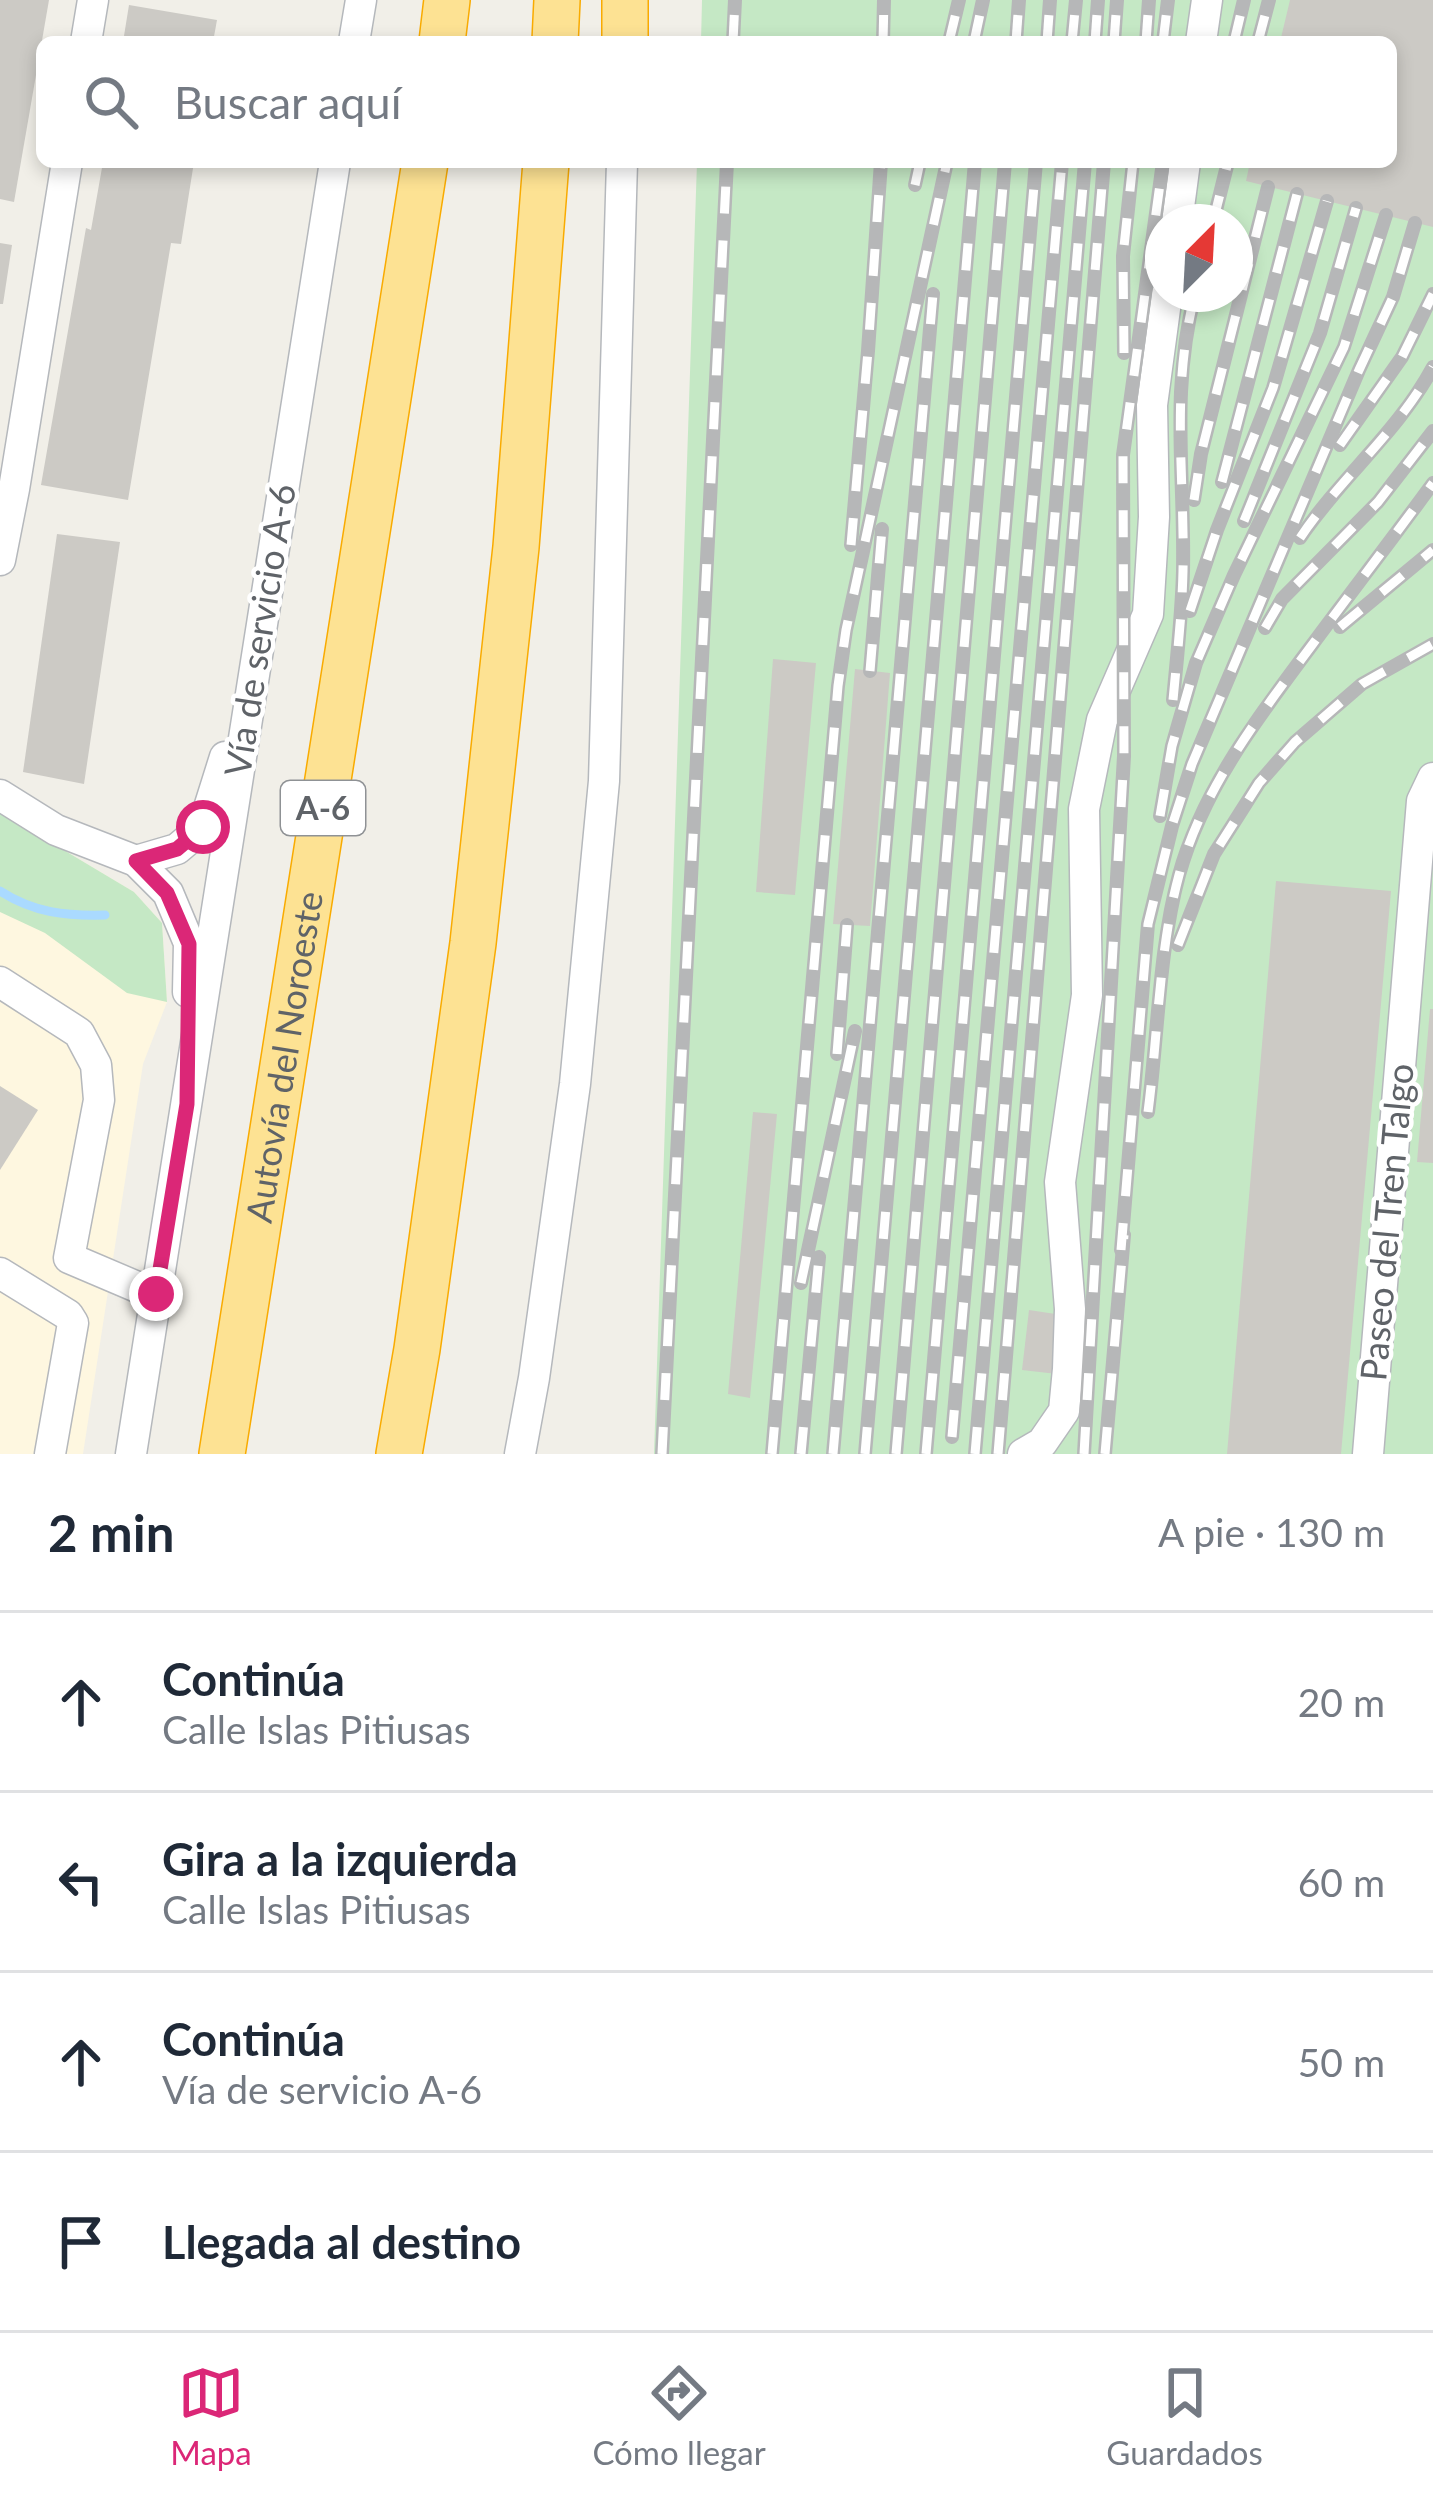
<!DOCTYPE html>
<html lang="es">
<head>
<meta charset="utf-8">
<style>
  :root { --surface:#fff; --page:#f2f2f3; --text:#1f2937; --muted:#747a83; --line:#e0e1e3; --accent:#db2777 }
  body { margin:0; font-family:Lato,sans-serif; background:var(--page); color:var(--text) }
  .compass { position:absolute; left:1145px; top:204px; width:108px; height:108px; border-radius:50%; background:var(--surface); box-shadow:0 6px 18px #0003; rotate:24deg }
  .stop { position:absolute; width:36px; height:36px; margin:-27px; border:9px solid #db2777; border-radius:50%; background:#fff }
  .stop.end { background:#db2777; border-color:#fff; box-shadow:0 3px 12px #0008 }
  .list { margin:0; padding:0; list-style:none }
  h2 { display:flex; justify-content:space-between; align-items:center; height:156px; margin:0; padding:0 48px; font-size:51px }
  h2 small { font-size:39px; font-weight:400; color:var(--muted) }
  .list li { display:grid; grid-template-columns:78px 1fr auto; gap:36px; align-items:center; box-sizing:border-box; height:180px; padding:0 48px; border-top:3px solid var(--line) }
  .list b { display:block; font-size:45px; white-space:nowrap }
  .list p { margin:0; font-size:39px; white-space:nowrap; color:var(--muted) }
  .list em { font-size:39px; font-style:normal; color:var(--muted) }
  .icon { flex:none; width:66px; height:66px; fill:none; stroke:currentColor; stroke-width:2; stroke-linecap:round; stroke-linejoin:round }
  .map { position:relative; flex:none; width:1433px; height:1454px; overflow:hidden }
  .search { position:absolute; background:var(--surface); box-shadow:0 6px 18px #0003; left:36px; right:36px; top:36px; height:132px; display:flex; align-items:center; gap:30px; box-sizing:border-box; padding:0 42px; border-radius:18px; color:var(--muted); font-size:45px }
  .sheet { height:876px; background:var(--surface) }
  nav { display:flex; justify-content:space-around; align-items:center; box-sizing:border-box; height:168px; border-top:3px solid var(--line); background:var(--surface); font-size:33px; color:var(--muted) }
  nav a { display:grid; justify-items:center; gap:6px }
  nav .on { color:var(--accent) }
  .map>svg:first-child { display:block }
</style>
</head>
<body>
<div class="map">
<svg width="1433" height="1454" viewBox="0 0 1433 1454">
  <rect width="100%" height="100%" fill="#f1efe8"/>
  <polygon fill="#fef7e0" points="0,812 134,892 162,923 167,1002 143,1064 83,1454 0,1454"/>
  <g fill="#c5e8c5" fill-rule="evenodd">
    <path d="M 702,0 L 1433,0 L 1433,1454 L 654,1454 L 697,162 L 1391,162 L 1391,42 L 701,42 ZM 1163,222 L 1235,222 L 1235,294 L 1163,294 Z"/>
    <polygon points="0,812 134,892 162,923 167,1002 127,993 45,933 0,912"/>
  </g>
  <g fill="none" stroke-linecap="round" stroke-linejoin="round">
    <path stroke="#aadaff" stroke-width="9" d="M 0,891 C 34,913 66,916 105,915"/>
  </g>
  <g fill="#cccac5">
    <polygon points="0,0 49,0 14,202 0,199"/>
    <polygon points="1290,0 1433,0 1433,227 1246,181 1250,162 1391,162 1391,42 1280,42"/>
    <polygon points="129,5 217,20 213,42 123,42"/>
    <polygon points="103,162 194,162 181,244 171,243 128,500 41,485 86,228 91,230"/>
    <polygon points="0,243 12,245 3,304 0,304"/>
    <polygon points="57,534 120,542 84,784 23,772"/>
    <polygon points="773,659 816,663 795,895 756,892"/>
    <polygon points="855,669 890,673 870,926 833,924"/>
    <polygon points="1276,881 1391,891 1341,1454 1227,1454"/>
    <polygon points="1430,1009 1433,1009 1433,1163 1417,1162"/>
    <polygon points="0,1086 38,1110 0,1170"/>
    <polygon points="753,1112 777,1114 750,1398 728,1394"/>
    <polygon points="1029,1310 1062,1315 1057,1374 1022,1370"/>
  </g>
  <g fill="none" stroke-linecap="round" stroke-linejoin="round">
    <defs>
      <g id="minor">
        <polyline points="86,42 93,0"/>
        <polyline points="354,42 361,0"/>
        <polyline points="1201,42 1207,0"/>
        <polyline points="1177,222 1185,162"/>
        <polyline points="0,560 14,489 67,162"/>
        <polyline points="0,795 56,830 136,861 168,893 189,943 188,992"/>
        <polyline points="136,861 177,849 203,827 225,757"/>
        <polyline points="0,982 79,1033 96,1065 99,1100 69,1258 156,1295"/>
        <polyline points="0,1273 68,1315 73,1323 50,1454"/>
        <polyline points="131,1454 335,162"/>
        <polyline points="520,1454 534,1378 575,1084 604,781 622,162"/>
        <polyline points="1023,1454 1042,1443 1064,1411 1068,1369 1070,1309 1060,1182 1087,995 1084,809 1102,720 1148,614 1154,517 1152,405 1167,294"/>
        <polyline points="1368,1454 1422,801 1433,778"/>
      </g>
      <g id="highway">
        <polyline points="625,0 625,42"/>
        <polyline points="442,42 447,0"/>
        <polyline points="555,42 557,0"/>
        <path id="s1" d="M 222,1454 L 425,162"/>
        <polyline points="399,1454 417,1349 473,943 516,547 546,162"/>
      </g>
    </defs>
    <use href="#minor" stroke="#b5b8bc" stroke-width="33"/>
    <use href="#highway" stroke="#f9ab00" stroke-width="48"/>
    <use href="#minor" stroke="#fff" stroke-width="30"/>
    <use href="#highway" stroke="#fde293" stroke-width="45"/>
    <defs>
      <g id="rail">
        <polyline points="733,42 735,0"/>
        <polyline points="883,42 884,0"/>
        <polyline points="949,42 959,0"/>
        <polyline points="974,42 983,0"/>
        <polyline points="1016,42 1019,0"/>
        <polyline points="1047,42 1050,0"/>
        <polyline points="1072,42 1076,0"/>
        <polyline points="1095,42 1098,0"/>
        <polyline points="1114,42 1117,0"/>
        <polyline points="1146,42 1149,0"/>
        <polyline points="1163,42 1168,0"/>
        <polyline points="1234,42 1244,0"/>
        <polyline points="1258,42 1269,0"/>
        <polyline points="915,185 920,162"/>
        <polyline points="1213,222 1228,162"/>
        <polyline points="1124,353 1123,256 1133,162"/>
        <polyline points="1340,445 1402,357 1433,294"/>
        <polyline points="1222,482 1297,194"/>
        <polyline points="1194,500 1201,454 1268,187"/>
        <polyline points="1244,521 1320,333 1356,208"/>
        <path d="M 1300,538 C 1341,477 1398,432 1433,367"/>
        <polyline points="851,545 868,351 881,162"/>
        <polyline points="1190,611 1217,530 1273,388 1327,201"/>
        <polyline points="1340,627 1433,550"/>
        <polyline points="1265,628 1282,599 1378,502 1433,431"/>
        <polyline points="870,671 882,529"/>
        <path d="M 1173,700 C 1177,657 1182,614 1183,571 C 1185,473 1170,392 1195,294"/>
        <polyline points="1160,816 1172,746 1196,663 1234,575 1344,347 1386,215"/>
        <polyline points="1178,945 1214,854 1259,783 1295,742 1362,684 1433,644"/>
        <polyline points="837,1054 847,925"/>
        <path d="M 1148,1112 C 1158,1035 1159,948 1179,875 C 1203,788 1259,716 1312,645 C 1352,591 1393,538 1433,483"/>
        <polyline points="1121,1250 1148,924 1172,826 1192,764 1359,370 1393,297 1415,223"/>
        <polyline points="801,1283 855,1031"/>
        <polyline points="952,1437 1062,162"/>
        <polyline points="662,1454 727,162"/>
        <polyline points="772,1454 838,686 846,630 947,162"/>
        <polyline points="801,1454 819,1257"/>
        <polyline points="833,1454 933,294"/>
        <polyline points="865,1454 975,162"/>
        <polyline points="896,1454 1005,162"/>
        <polyline points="926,1454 1036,162"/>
        <polyline points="975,1454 1085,162"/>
        <polyline points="998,1454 1104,162"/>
        <polyline points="1084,1454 1124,756 1123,455 1163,162"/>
        <polyline points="1105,1454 1124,1235"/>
      </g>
    </defs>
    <use href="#rail" stroke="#b6b7b8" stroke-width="14"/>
    <use href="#rail" stroke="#fff" stroke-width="9" stroke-dasharray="27" stroke-linecap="butt"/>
  </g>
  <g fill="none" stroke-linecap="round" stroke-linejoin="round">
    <polyline stroke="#db2777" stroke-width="15" points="156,1294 187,1104 189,944 167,893 136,861 177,849 203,827"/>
  </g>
  <g text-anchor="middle" stroke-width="9" stroke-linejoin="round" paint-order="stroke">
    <rect fill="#fff" stroke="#8f9295" stroke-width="3" x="281" y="781" width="84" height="54" rx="9"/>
    <g font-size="33" font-weight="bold" fill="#5f6368">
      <text x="323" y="820">A-6</text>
    </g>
    <g font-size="36" fill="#5f6368" stroke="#fff">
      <text transform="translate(260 630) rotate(-81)" y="13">Vía de servicio A-6</text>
      <text dy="13" stroke="none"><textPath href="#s1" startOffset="402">Autovía del Noroeste</textPath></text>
      <text transform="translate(1387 1222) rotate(-85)" y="13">Paseo del Tren Talgo</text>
    </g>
  </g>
</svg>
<svg class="compass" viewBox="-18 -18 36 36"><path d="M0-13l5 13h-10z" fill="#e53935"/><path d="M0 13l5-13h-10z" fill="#747a83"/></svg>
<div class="stop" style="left:203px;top:827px"></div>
<div class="stop end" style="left:156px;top:1294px"></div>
<div class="search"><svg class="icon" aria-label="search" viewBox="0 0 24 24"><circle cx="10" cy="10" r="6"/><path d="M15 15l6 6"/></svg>Buscar aquí</div>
</div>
<section class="sheet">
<h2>2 min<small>A pie · 130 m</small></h2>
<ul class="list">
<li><svg class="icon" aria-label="ahead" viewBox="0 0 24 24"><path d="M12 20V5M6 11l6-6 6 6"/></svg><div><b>Continúa</b><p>Calle Islas Pitiusas</p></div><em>20 m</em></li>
<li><svg class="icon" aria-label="left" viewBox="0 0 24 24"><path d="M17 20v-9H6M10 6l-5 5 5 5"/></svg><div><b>Gira a la izquierda</b><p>Calle Islas Pitiusas</p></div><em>60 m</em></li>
<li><svg class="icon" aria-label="ahead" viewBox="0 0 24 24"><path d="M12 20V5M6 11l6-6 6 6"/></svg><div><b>Continúa</b><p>Vía de servicio A-6</p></div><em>50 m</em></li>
<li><svg class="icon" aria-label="arrive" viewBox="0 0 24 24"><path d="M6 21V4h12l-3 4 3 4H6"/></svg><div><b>Llegada al destino</b></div></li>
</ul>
</section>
<nav>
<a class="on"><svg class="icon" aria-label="map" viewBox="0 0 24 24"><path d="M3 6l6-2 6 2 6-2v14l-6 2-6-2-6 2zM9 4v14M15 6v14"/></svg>Mapa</a>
<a><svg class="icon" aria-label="directions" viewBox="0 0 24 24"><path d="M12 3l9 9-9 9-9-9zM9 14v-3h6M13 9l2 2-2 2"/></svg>Cómo llegar</a>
<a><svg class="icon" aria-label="saved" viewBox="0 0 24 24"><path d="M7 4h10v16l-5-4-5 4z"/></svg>Guardados</a>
</nav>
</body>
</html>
